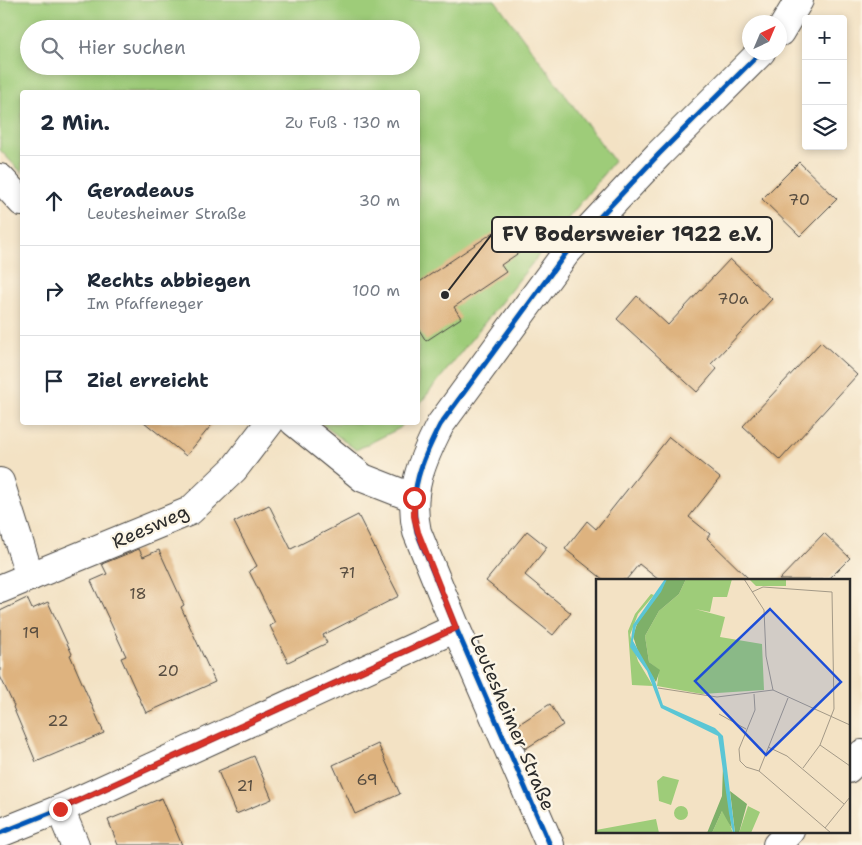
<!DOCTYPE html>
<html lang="de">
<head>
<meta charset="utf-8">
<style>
  :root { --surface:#fff; --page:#f2f2f3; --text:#1f2937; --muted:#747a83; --line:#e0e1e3 }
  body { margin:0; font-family:"Shantell Sans",sans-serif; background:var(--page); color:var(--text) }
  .controls { position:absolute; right:15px; top:15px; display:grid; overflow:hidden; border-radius:5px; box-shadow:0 2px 8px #0003 }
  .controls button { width:45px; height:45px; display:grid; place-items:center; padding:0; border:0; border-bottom:1px solid var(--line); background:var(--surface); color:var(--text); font:25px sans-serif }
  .compass { position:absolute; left:742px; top:15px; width:45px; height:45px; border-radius:50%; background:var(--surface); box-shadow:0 2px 8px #0003; rotate:44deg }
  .stop { position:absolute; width:15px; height:15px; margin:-11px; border:4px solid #d93025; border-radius:50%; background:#fff }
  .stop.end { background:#d93025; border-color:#fff; box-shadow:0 1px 5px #0008 }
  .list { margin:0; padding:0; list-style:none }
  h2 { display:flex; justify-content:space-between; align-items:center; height:65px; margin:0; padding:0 20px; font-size:21px }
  h2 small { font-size:16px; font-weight:400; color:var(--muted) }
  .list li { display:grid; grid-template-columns:32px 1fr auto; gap:15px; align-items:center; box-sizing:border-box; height:90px; padding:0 20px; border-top:1px solid var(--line) }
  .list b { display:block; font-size:19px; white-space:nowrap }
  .list p { margin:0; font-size:16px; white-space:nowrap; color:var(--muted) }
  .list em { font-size:16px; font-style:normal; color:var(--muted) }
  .icon { flex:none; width:28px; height:28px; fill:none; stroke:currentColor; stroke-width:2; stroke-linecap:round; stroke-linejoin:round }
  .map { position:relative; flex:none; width:862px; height:845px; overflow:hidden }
  .search { position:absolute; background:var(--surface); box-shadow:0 2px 8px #0003; left:20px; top:20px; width:400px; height:55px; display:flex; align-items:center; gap:12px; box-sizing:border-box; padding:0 18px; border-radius:28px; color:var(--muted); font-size:19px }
  .panel { position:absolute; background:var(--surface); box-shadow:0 2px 8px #0003; left:20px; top:90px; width:400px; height:335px; border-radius:5px }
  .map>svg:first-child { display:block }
</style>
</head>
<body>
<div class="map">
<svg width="862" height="845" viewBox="0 0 862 845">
  <rect width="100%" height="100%" fill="#fcf5e5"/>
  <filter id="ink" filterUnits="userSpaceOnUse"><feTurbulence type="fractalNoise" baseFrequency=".02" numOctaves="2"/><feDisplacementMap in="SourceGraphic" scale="10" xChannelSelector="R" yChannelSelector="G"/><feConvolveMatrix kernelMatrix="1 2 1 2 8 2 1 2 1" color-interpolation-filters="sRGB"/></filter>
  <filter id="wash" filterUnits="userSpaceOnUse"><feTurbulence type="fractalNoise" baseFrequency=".0096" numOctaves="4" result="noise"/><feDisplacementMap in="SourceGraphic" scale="20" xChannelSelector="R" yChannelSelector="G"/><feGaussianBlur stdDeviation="1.12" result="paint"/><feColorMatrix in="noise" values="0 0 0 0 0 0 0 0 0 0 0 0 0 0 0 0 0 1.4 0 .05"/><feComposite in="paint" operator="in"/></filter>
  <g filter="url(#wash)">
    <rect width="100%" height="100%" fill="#f3e2c4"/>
    <g fill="#9ecc79" stroke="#647c52" fill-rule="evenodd">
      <path d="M 0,0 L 495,0 L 614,161 L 418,406 L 418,92 L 22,92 L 22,173 L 0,150 ZM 29,29 L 411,29 L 411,66 L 29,66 Z"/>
      <polygon points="321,423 404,423 400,428 356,450"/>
    </g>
    <g id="blocks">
      <g fill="#deb37f">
        <polygon points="799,162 837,199 800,236 762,199"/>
        <polygon points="506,224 523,250 501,265 506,272 454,307 461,318 426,341 418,328 418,283"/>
        <polygon points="730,259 772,299 711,364 717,369 697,392 617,319 637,296 668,325"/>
        <polygon points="821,342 857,375 780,460 743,426"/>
        <polygon points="144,422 214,422 186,456"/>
        <polygon points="669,437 720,478 689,517 710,534 707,538 750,580 659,580 639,564 626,580 604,580 565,549 587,521 596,529"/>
        <polygon points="269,505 291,549 358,515 399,596 323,635 327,643 288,662 270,626 275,623 249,571 257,566 234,522"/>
        <polygon points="527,531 547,547 525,575 571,613 553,635 486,581"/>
        <polygon points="824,533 850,558 828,580 779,580"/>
        <polygon points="139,549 143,557 159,550 184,605 181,607 215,682 146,713 121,658 126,656 91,581 107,574 102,564"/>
        <polygon points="27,598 32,609 48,602 72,654 70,655 104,733 36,762 13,707 14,706 0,676 0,611"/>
        <polygon points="550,704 563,725 525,749 516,726"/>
        <polygon points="378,744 400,794 355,814 333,765"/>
        <polygon points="254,756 272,799 236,814 218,771"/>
        <polygon points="162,798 182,845 118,845 108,820"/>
      </g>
    </g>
  </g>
  <g filter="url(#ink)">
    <use href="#blocks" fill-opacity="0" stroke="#494642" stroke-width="1"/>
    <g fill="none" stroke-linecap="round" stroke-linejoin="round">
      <defs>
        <g id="minor">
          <polyline points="780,32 799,0"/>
          <polyline points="0,178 22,202"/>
          <polyline points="294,422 363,478 414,498"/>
          <polyline points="0,482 30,577"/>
          <polyline points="0,589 190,511 234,469 270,422"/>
          <polyline points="848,769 862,754"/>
          <polyline points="60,809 75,845"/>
          <polyline points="0,833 60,809 456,628"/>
          <path d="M 550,845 L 456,628 L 417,532 C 408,492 422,460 440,425 L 566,253 L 659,154 L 761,52"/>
          <polyline points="777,845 790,831"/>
        </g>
      </defs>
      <use href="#minor" stroke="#494642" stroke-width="30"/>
      <use href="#minor" stroke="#fff" stroke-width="28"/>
      <defs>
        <g id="cycleway">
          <polyline points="0,833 60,809 456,628"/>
          <path d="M 550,845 L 456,628 L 417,532 C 408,492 422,460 440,425 L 566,253 L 659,154 L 761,52"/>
        </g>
      </defs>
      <use href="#cycleway" stroke="#fcf5e5" stroke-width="8"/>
      <use href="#cycleway" stroke="#0057b8" stroke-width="5"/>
    </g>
  </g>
  <g fill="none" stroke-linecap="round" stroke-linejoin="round" filter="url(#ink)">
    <polyline stroke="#d93025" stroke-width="6" points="60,809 456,628 418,532 414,516 414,498"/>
  </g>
  <g text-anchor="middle" stroke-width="4.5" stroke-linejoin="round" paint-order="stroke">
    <g font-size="16" fill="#584d40">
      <text x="799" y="205">70</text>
      <text x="733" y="304">70a</text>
      <text x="347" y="578">71</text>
      <text x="138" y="599">18</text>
      <text x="31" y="638">19</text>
      <text x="168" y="676">20</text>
      <text x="58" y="726">22</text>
      <text x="367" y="785">69</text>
      <text x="245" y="791">21</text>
    </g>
    <g font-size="19" fill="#2b2b2b" stroke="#fcf5e5">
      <text transform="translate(150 526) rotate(-24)" y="7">Reesweg</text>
      <text transform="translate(513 722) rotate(67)" y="7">Leutesheimer Straße</text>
    </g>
  </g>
  <g transform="translate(596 579)">
    <rect width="254" height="254" fill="#f3e2c4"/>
    <path d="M 90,0 L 136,0 L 131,18 L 117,18 L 114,33 L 99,30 L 129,38 L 124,58 L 166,65 L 168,111 L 106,115 L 61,107 L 63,91 L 53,83 L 49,57 L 63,32 L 83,15 ZM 153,0 L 190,0 L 190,7 L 160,7 ZM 55,15 L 58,16 L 42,35 L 34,56 L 42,82 L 57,107 L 36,106 L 32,52 L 39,35 ZM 67,197 L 83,201 L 75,226 L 63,222 L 61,202 ZM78 234a7 7 0 1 1 14 0a7 7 0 1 1-14 0ZM 152,227 L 164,233 L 155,254 L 143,254 ZM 126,232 L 129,233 L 137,254 L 116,254 ZM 60,240 L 63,254 L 0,254 L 0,251 Z" fill="#9ecc79"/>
    <path d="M 71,0 L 90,0 L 83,15 L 63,32 L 49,57 L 53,83 L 64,91 L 60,103 L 44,79 L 37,57 L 42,42 ZM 127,187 L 136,250 L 126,232 L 116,254 L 111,254 L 126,217 ZM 134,212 L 151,225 L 143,254 L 139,254 Z" fill="#7eb069"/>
    <path d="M 69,0 L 71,0 L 65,13 L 40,47 L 37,62 L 58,99 L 67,126 L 119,149 L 127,157 L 139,254 L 137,254 L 133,234 L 122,157 L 65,129 L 51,92 L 34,68 L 37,46 Z" fill="#5bc6d5"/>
    <path fill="none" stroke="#a39987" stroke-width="1" d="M 148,0 L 168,31 L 170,77 L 177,111 L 254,146M 156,13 L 167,8 L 236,13 L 238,130 L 224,166 L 207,189M 62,109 L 121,118 L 177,111M 158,115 L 159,131 L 143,170 L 144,182 L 150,188 L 163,192M 192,119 L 163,192 L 235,254M 123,135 L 150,150M 224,166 L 254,187M 172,168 L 191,177 L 248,225M 229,249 L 254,218"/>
    <path fill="#1d4ed8" fill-opacity="0.15" stroke="#1d4ed8" stroke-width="2.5" d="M 174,30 L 245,103 L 170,176 L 99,102 Z"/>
    <rect width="254" height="254" fill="none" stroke="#2b2b2b" stroke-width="2.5"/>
  </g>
  <path fill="none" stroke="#2b2b2b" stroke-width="2" d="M445 295L492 234"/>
  <circle fill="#2b2b2b" stroke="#fcf5e5" stroke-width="2" cx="445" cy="295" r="5"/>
  <rect fill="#fcf5e5" stroke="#2b2b2b" stroke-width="2" x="492" y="217" width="280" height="35" rx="5"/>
  <g font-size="20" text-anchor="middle" font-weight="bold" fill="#2b2b2b">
    <text x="632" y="241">FV Bodersweier 1922 e.V.</text>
  </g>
</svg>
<div class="controls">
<button>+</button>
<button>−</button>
<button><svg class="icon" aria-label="layers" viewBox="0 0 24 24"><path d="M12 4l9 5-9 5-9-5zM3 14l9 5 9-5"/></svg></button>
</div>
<svg class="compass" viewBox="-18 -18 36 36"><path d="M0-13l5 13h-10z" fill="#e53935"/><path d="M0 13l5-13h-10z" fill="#747a83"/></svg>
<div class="stop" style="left:414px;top:498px"></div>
<div class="stop end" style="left:60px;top:809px"></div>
<div class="search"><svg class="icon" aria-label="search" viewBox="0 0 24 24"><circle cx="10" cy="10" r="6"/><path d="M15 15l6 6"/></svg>Hier suchen</div>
<section class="panel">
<h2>2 Min.<small>Zu Fuß · 130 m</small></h2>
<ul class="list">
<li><svg class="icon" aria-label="ahead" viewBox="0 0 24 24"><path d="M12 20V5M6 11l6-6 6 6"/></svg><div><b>Geradeaus</b><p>Leutesheimer Straße</p></div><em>30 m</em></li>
<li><svg class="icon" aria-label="right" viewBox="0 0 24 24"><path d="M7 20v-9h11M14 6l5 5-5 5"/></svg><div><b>Rechts abbiegen</b><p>Im Pfaffeneger</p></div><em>100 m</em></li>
<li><svg class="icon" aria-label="arrive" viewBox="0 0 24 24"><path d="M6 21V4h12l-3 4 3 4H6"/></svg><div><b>Ziel erreicht</b></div></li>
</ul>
</section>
</div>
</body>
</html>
